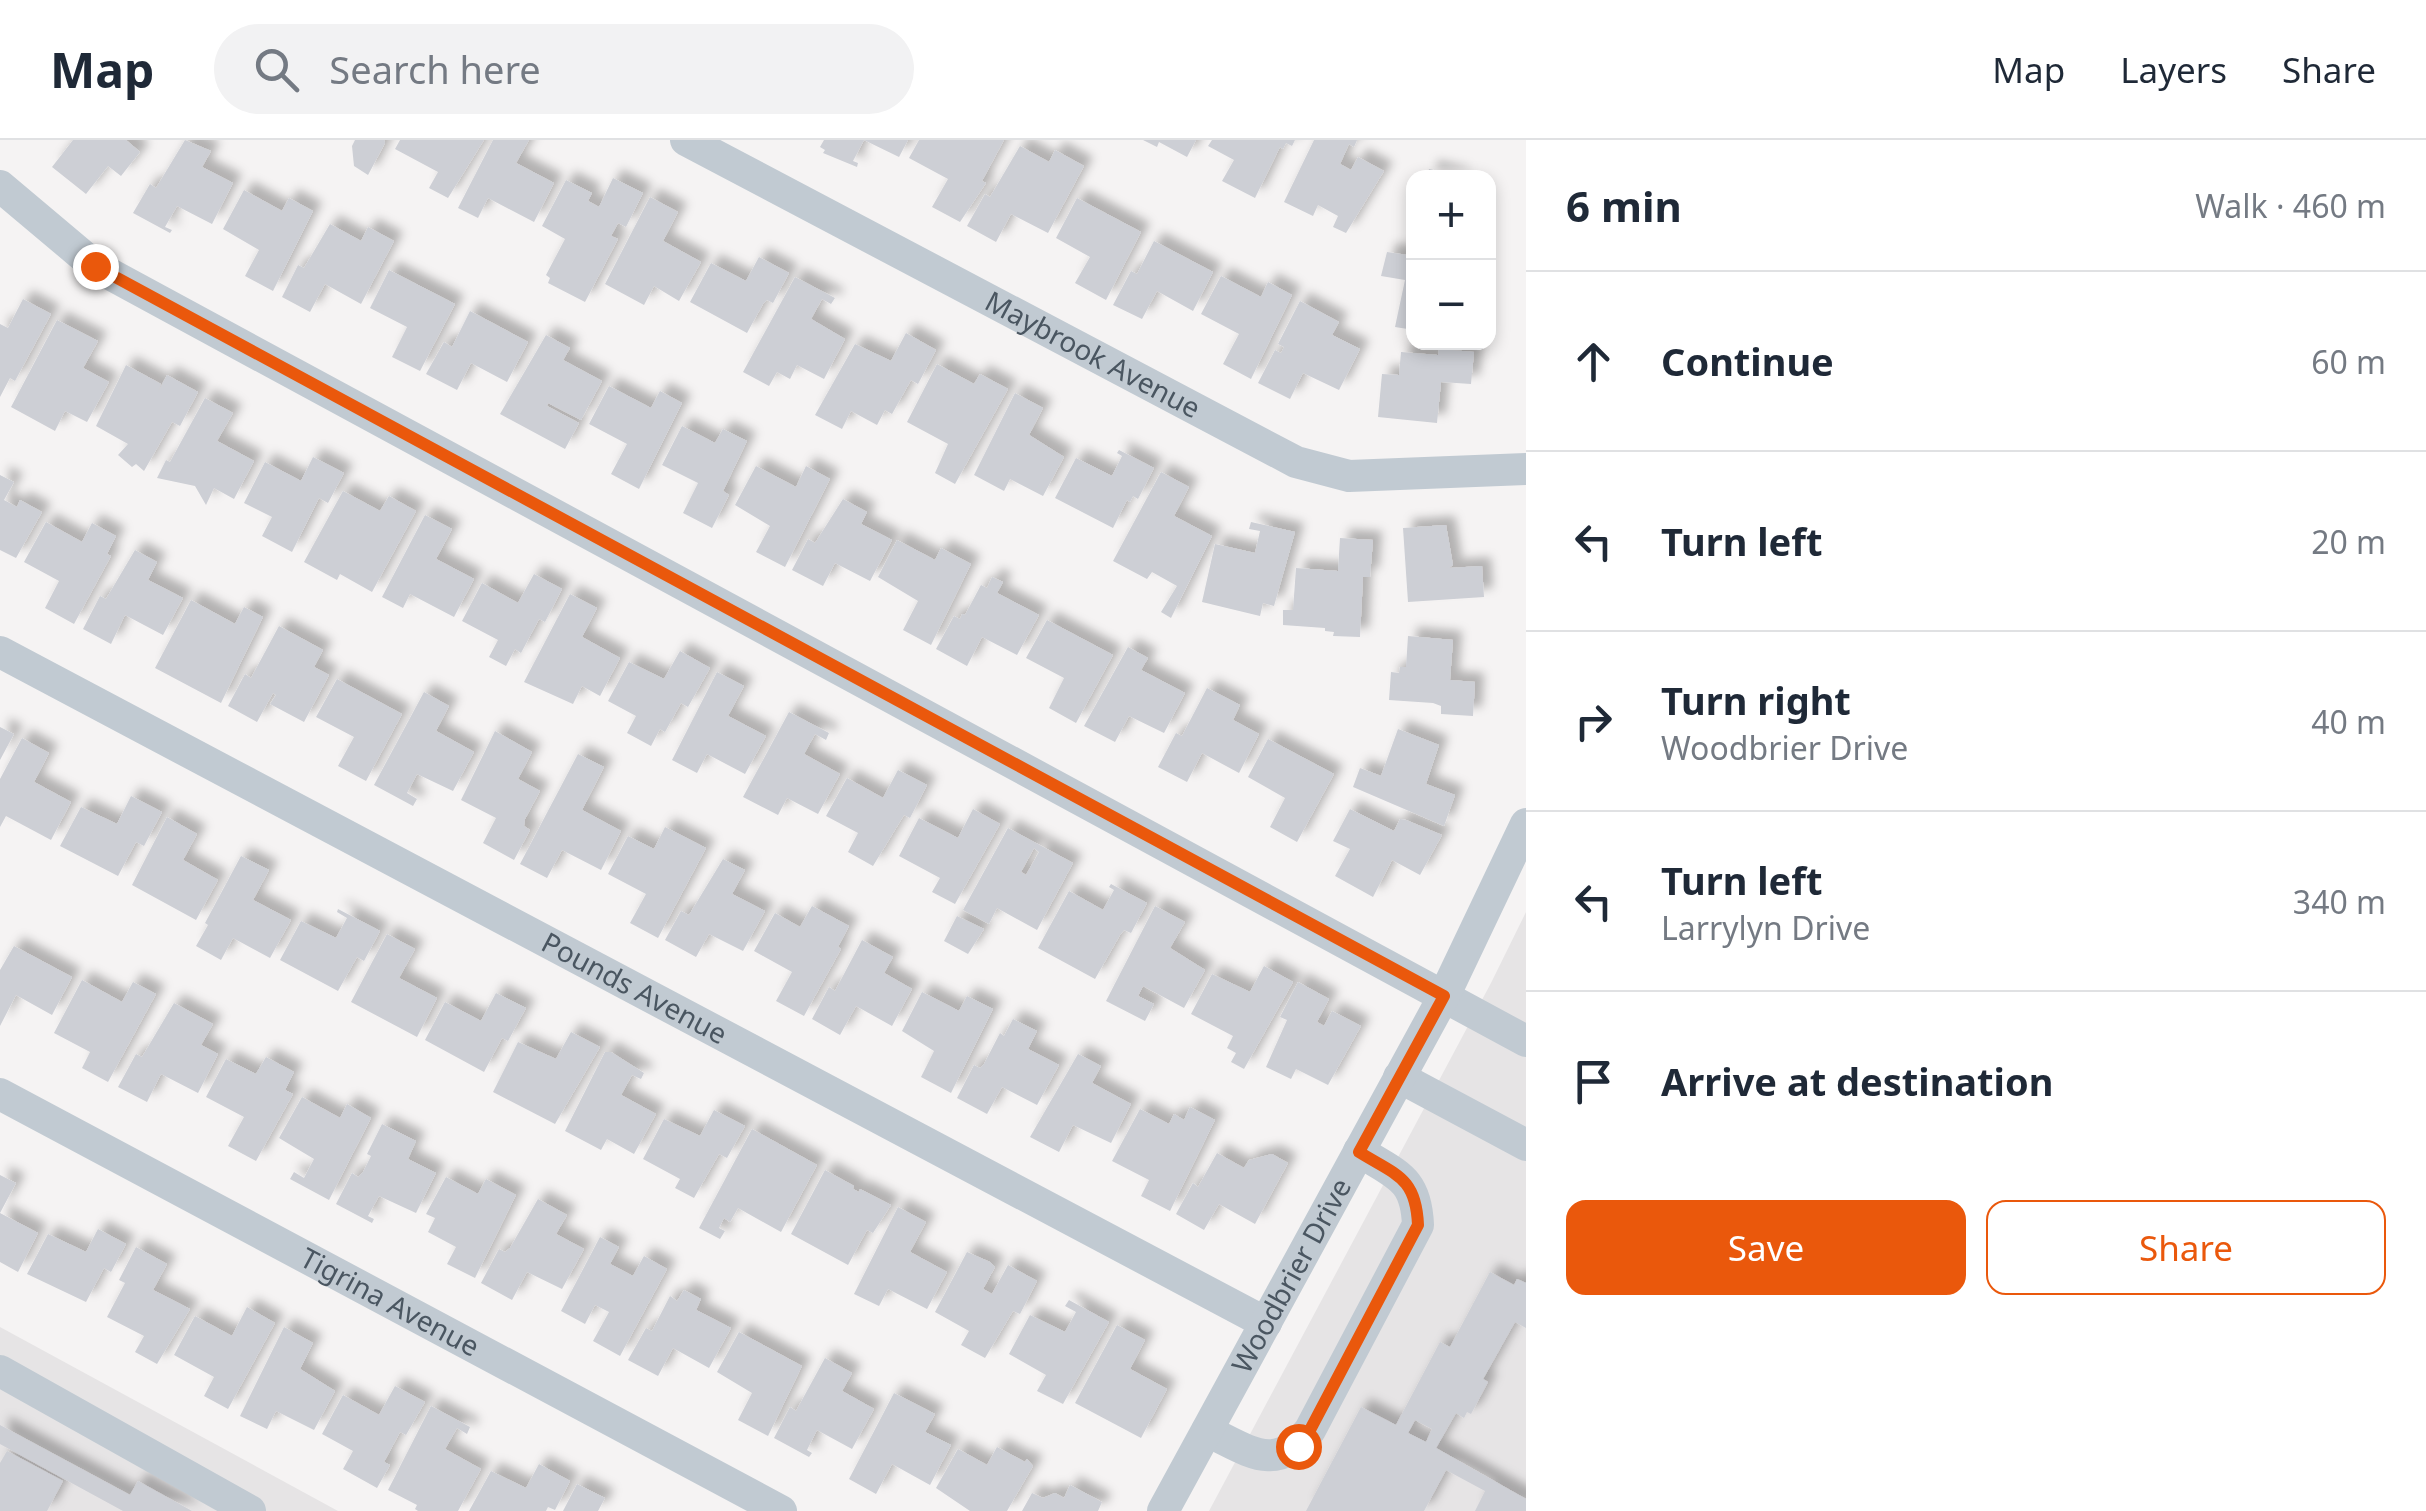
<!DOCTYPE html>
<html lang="en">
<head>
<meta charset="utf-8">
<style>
  :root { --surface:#fff; --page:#f2f2f3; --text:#1f2937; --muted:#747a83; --line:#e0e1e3; --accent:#ea580c }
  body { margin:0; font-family:"Noto Sans",sans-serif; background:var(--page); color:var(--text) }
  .controls { position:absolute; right:30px; top:30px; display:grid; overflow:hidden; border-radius:20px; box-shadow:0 5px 15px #0003 }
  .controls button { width:90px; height:90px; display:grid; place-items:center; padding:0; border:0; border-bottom:2px solid var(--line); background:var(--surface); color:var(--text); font:50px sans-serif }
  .stop { position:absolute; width:30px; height:30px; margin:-22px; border:8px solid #ea580c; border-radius:50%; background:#fff }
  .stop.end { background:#ea580c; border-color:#fff; box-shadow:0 2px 10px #0008 }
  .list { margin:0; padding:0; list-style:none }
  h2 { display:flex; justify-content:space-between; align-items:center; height:130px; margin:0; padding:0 40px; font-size:42px }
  h2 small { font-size:32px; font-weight:400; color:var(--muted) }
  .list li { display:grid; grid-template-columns:65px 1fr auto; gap:30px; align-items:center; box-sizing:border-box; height:180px; padding:0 40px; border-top:2px solid var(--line) }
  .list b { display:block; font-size:38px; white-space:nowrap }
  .list p { margin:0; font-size:32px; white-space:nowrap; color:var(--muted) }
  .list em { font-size:32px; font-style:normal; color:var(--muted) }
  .actions { display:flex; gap:20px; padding:30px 40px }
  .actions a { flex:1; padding:22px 0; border:2px solid var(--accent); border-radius:20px; text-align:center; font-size:35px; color:var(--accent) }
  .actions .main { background:var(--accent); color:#fff }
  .icon { flex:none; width:55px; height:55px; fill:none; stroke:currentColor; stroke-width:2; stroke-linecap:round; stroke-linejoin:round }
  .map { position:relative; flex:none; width:1526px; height:1371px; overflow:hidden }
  header { display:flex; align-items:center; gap:60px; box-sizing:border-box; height:140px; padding:0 50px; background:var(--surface); border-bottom:2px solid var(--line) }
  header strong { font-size:48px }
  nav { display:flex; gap:55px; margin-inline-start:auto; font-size:35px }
  .search { width:700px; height:90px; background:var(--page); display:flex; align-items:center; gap:25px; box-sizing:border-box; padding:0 35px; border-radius:55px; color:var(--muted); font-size:38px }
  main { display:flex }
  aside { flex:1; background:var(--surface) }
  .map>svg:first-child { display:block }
</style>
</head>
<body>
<header>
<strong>Map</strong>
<div class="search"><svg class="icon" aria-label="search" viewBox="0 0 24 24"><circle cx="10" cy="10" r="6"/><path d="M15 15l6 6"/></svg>Search here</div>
<nav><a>Map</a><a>Layers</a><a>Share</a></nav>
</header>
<main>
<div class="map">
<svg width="1526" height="1371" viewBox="0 0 1526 1371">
  <defs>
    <filter id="shadow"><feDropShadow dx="9" dy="-9" stdDeviation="5" flood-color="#0004"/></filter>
  </defs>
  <rect width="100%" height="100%" fill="#f5f3f3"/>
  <g fill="#e6e4e5">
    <polygon points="1526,772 1526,1371 1209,1371 1491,843"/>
    <polygon points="0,1187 338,1371 0,1371"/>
  </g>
  <g fill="#cdcfd5" fill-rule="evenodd" filter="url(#shadow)">
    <polygon points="73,0 126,0 140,12 121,36 108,26 86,54 52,27"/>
    <polygon points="185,0 211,11 202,27 233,43 212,84 177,66 165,87 172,90 170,93 133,73 150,44 156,48"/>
    <polygon points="355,0 384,0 385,3 368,35 354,26 352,6"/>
    <polygon points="400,0 484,0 448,58 429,48 438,32 395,9"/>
    <polygon points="493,0 529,0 516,23 554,43 534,82 488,58 478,78 458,68"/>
    <polygon points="824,0 908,0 899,17 864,0 853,21 858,23 857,27 823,13 825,10 820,7"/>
    <polygon points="919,0 1004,0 982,41 986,43 960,82 932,67 948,39 909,18"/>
    <polygon points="1143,0 1196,0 1187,17 1159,2 1157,7"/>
    <polygon points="1212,0 1295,0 1292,6 1286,3 1283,9 1280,7 1255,58 1222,41 1234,20 1208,6"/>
    <polygon points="1314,0 1357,0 1354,7 1349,4 1340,24 1351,30 1358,17 1384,31 1346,93 1333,87 1338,76 1318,65 1313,76 1284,62"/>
    <polygon points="1020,6 1049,22 1055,10 1084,26 1048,93 1011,74 996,102 967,86 985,54 990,57"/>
    <polygon points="1429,29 1461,36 1461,38 1427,38"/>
    <polygon points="613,38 643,53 626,87 618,83 611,96 618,99 585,162 548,143 550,138 546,135 565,99 542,86 566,40 592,53 588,61 599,67"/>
    <polygon points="244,50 282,71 289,58 313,71 273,151 245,136 259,110 223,89"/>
    <polygon points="650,57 678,72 663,101 701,122 679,161 654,146 644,165 605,144"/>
    <polygon points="1077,58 1141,92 1106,160 1075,143 1090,117 1056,98"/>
    <polygon points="330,84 361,101 368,87 394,101 361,164 325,144 310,172 282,157 298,125 304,128"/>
    <polygon points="1154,101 1213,132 1193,171 1157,151 1142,179 1113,165 1131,131 1137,134"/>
    <polygon points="1387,112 1414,116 1414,190 1395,187 1405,140 1381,136"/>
    <polygon points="759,117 789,133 773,163 767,160 763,164 747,193 690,162 711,123 746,141"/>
    <polygon points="389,130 455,164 420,231 392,217 407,187 370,168"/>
    <polygon points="1221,136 1261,157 1268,142 1292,155 1251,239 1223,224 1239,194 1201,174"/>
    <polygon points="795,137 835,158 831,164 822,159 811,179 845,199 824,239 797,225 790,239 777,232 769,246 743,232"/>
    <polygon points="23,159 51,174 15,241 10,238 0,257 0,184 8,188"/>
    <polygon points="1300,161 1339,182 1332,195 1360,209 1339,250 1303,233 1290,259 1258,243 1275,210 1281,213 1284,207 1278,204"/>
    <polygon points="470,171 528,202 507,242 471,223 457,250 426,234 444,202 452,207"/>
    <polygon points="57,180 98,201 83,228 109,242 87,282 65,271 55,291 11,267"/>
    <polygon points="906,193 936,210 918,244 911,240 892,274 885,270 877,285 851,271 842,289 815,275 855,204 891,221"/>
    <polygon points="546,195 570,208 563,220 602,241 581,280 548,263 547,266 579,283 565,309 500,274"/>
    <polygon points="1439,209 1474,212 1471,244 1441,242 1437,283 1378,277 1382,234 1399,235 1401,212 1438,215"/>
    <polygon points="937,224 974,244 980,234 1008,249 955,344 935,333 948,304 907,282"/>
    <polygon points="126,225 161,244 158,252 167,235 198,252 180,286 172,282 144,331 136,324 132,327 118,315 128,304 96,286"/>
    <polygon points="609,246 651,268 660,251 682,263 639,349 611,334 627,304 589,284"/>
    <polygon points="1015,253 1043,268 1029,295 1064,317 1043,356 1010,339 1004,351 974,335"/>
    <polygon points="205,258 233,273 217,301 254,321 234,359 214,348 206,365 195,346 157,338 166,320 170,322"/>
    <polygon points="682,286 715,303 723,289 747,301 723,351 729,355 712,388 683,373 698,343 662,325"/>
    <polygon points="1119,310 1154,328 1138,359 1133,356 1130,362 1127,360 1113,388 1055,358 1076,318 1112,336 1122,316 1117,313"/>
    <polygon points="313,317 344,333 328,363 319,358 292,412 262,396 272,377 244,363 265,322 301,341"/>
    <polygon points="756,326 796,347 806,326 830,339 785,427 756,412 770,386 735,365"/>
    <polygon points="1161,332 1189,347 1174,376 1212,396 1171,478 1161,472 1177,446 1152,432 1147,439 1113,421"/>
    <polygon points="0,335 14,342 4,360 17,367 20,360 42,372 16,418 0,410"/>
    <polygon points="343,351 380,371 389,356 416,371 372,452 340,434 337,440 304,422"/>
    <polygon points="843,359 867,372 861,384 892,400 870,441 835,423 823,446 792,430 808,399 815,403"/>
    <polygon points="425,375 452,389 436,419 474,439 454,477 410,454 403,468 382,457"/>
    <polygon points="46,382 82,402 92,383 116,396 107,414 111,416 74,484 45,468 59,441 24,422"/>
    <polygon points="1251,382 1295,392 1274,466 1263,463 1260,476 1202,462 1215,404 1255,413 1260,391 1249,389"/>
    <polygon points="1446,385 1453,425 1449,428 1482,426 1484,457 1408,462 1403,388"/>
    <polygon points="1340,398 1373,400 1370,437 1363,437 1360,497 1333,496 1334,492 1325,491 1325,488 1283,485 1283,470 1293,470 1296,428 1338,431"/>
    <polygon points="897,400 935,420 941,408 971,424 931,505 903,490 918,461 878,437"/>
    <polygon points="135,410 157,422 148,440 183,458 163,495 125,475 111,504 83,489 100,456 106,459"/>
    <polygon points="534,434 562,449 545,482 539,479 521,513 515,509 506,526 489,517 498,500 462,481 482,443 518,463"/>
    <polygon points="992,437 1003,442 997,453 1039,475 1017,515 982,497 967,526 936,509 954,476 960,479 962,474 965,475 981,445 987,448"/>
    <polygon points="570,454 597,468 582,497 620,518 600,556 582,546 573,564 524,542"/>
    <polygon points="191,460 235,484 244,467 263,477 221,563 155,528"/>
    <polygon points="1047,480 1113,515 1076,583 1049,568 1064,538 1026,518"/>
    <polygon points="279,486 323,510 314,527 329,535 304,582 270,564 276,555 273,553 257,582 228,566 245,534 251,538"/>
    <polygon points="1408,496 1453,500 1450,540 1475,542 1473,576 1441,574 1441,566 1433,563 1389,560 1391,532 1399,533 1400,527 1406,527"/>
    <polygon points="1128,507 1148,518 1141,530 1185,553 1164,593 1129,576 1115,602 1084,586"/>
    <polygon points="680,511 710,528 688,567 681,563 665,592 660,589 651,606 627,593 636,576 608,561 629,522 664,539"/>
    <polygon points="717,532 744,546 728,576 766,596 745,634 707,614 697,633 672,620"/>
    <polygon points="337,539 402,574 366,641 338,626 354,597 316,577"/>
    <polygon points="1207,548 1240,565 1233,580 1259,594 1239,633 1202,613 1187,642 1158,627 1176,593 1182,596"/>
    <polygon points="424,552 449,566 436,591 474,612 453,651 417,634 407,653 417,659 413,666 374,645"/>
    <polygon points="789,572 829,593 826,600 815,594 804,614 840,634 818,674 787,658 778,675 743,657"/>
    <polygon points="0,587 14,594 0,620"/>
    <polygon points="1398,589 1439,605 1426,644 1455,655 1444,686 1353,647 1360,628 1381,636"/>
    <polygon points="495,591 532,612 518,639 540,651 525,679 524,686 530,690 514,720 483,703 496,678 461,660"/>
    <polygon points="22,598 49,613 34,642 71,662 51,700 6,676 0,687 0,639"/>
    <polygon points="1268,599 1334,634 1297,702 1270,687 1285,658 1248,637"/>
    <polygon points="578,614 604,627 582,670 621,691 601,730 562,710 547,738 520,724"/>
    <polygon points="898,630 927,645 910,678 904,675 873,726 848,712 858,693 826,676 847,638 883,658"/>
    <polygon points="131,656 162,672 144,706 136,702 118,736 60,706 81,667 117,684"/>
    <polygon points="973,669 1000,684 955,764 932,752 940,738 899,716 919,678 958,698"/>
    <polygon points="1350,669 1394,691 1400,679 1406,680 1442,695 1420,735 1392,720 1373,757 1335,736 1350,709 1333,701"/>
    <polygon points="167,677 197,694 183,720 218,740 196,780 132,745"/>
    <polygon points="665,687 706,708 658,798 630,783 646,754 608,734 628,696 654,709"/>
    <path d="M 1008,688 L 1073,723 L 1037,790 L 997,768 L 989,784 L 963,770 ZM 1034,708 L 1039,712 L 1026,735 L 1021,732 Z"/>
    <polygon points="241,716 269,730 253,760 291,780 270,818 233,798 221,820 196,806 208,785 205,783"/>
    <polygon points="723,719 745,730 732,754 765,771 743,811 709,794 696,817 665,800 681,771 689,775"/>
    <polygon points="1111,744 1147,763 1131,793 1124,790 1120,795 1095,839 1038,808 1069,751 1103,770 1114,750 1109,747"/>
    <polygon points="812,766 849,786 838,807 841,809 804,876 776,861 792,832 754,811 775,773 800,787"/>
    <polygon points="1155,766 1185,782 1170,808 1205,830 1184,868 1143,846 1138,856 1154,864 1145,881 1106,861"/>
    <polygon points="338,769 380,791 364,821 357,817 338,851 280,820 301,781 336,798 347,778 337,772"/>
    <polygon points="957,776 984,789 968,814 944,801"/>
    <polygon points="387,794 415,809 399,838 437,858 417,897 351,862"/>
    <polygon points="862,800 893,817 884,833 912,849 892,886 856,866 840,895 812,879 829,847 835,851"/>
    <polygon points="14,806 72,837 52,875 16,855 0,886 0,830"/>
    <polygon points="1264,826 1293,842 1244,929 1231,922 1236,913 1227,908 1233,896 1191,874 1212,834 1250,852"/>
    <polygon points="82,840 122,862 133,842 156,854 108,942 82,928 90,912 54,893"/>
    <polygon points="1298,842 1329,859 1317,882 1324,886 1332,871 1361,886 1328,945 1296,929 1291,939 1266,927 1287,880 1280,877"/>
    <polygon points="922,852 959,871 967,856 993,869 951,953 921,937 934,911 902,891"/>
    <polygon points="496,853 526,868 508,901 502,898 484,932 425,900 445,862 481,881"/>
    <polygon points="174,863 213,884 201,905 218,914 198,953 161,934 147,962 118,947 136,914 142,917"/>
    <polygon points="1013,879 1037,891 1028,909 1059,925 1037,965 1002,947 987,974 957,958 974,925 980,928 984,924 1000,893 1004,896"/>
    <polygon points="571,892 600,907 555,984 493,952 518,902 556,919"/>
    <polygon points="605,912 611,912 644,933 641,939 632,935 621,955 656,974 634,1014 607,999 601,1010 565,991"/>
    <polygon points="1078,914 1101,926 1092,943 1131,964 1111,1003 1073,985 1059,1012 1030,997"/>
    <polygon points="266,917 294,932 285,950 293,954 256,1021 228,1006 244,977 206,957 226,919 256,934"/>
    <polygon points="302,957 340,978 347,964 371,978 329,1060 290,1039 294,1032 304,1038 314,1019 279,998"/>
    <polygon points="1190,967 1215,980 1170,1071 1141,1056 1149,1040 1112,1021 1140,969 1169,984 1174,974 1184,980"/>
    <polygon points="714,970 745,986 727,1018 719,1014 694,1058 675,1048 680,1039 643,1019 664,979 700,996"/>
    <polygon points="382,984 416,1001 408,1019 436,1033 416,1073 379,1056 368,1076 374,1079 372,1083 336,1064 352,1033 358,1037 363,1032 371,1016 367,1014"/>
    <polygon points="752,989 817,1025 781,1092 738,1068 730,1082 724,1078 719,1088 725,1091 720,1099 699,1088"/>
    <polygon points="1217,1013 1244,1028 1249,1020 1272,1014 1288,1023 1255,1084 1219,1064 1204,1090 1176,1074 1193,1043 1198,1047"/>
    <polygon points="825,1030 854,1046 853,1049 859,1052 860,1049 891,1065 873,1093 867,1090 848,1125 791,1094"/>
    <polygon points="0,1035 16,1043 0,1073 38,1093 18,1132 0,1122"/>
    <polygon points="446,1037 478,1054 486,1039 516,1055 475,1138 447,1124 456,1107 428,1092 435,1078 426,1074"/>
    <polygon points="538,1059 567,1075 556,1094 584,1109 562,1149 527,1132 512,1160 481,1143 499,1109 505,1112 510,1108"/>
    <polygon points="898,1067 926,1082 910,1112 947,1132 927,1169 888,1149 879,1166 854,1154"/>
    <polygon points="98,1089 126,1104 111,1132 104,1128 86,1162 27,1134 48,1094 86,1112"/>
    <polygon points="600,1097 619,1107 610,1124 633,1136 644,1116 667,1129 620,1216 593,1201 609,1172 595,1165 585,1184 561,1171"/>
    <polygon points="136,1107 167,1124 153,1150 190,1169 157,1224 135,1212 144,1196 107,1177 125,1143 119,1140"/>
    <polygon points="967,1112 990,1122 995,1127 983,1149 992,1154 1008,1125 1037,1141 1020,1174 1013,1171 985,1218 961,1205 969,1191 935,1172"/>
    <path d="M 1490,1132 L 1514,1145 L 1517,1139 L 1526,1143 L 1526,1188 L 1515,1182 L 1483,1239 L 1488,1242 L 1471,1274 L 1467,1272 L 1464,1278 L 1456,1273 L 1436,1308 L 1526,1359 L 1526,1371 L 1475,1371 L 1485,1351 L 1446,1330 L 1424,1371 L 1306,1371 L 1361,1267 L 1396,1285 L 1440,1202 L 1450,1207 ZM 1415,1280 L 1432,1289 L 1426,1302 L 1408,1293 Z"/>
    <polygon points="684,1150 701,1159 696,1170 731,1188 709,1228 673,1208 658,1236 628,1220 646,1188 652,1191 670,1156 677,1161"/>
    <polygon points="1069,1160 1109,1182 1063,1264 1037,1251 1046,1235 1009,1214 1030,1175 1065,1192 1076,1172 1065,1166"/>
    <polygon points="247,1167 275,1183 228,1269 204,1256 214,1237 174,1215 195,1176 232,1196"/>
    <polygon points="1117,1185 1145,1200 1130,1229 1167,1249 1141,1298 1075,1263"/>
    <polygon points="284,1187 313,1203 300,1229 335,1251 314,1290 276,1271 267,1289 240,1276"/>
    <polygon points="739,1192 802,1226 768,1296 738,1280 752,1253 717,1232"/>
    <polygon points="825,1218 852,1233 842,1251 874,1269 852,1309 817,1290 807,1310 812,1313 809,1317 774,1298 790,1267 796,1271"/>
    <polygon points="395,1246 425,1262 406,1295 400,1292 384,1322 390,1325 377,1348 343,1329 353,1311 322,1294 343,1255 379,1275"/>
    <polygon points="894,1253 935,1274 925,1292 951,1305 930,1345 892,1324 876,1354 849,1339"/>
    <polygon points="431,1266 470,1287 467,1294 457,1288 445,1309 481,1329 458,1371 418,1371 415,1369 417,1365 388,1350"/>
    <polygon points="0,1285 130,1355 138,1341 192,1371 123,1371 0,1304"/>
    <polygon points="997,1307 1025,1322 1027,1319 1033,1326 1007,1371 970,1371 936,1348 958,1309 987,1325"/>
    <polygon points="7,1311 63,1341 47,1371 0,1371 0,1323"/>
    <polygon points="539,1324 570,1341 555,1370 548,1367 546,1371 469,1371 491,1331 526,1348"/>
    <polygon points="577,1344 605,1358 598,1371 563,1371"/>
    <polygon points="1070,1345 1102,1362 1098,1371 1022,1371 1032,1353 1043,1358 1055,1353 1064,1358"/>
  </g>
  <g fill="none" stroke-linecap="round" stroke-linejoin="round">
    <g stroke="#c1cad2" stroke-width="32">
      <path id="s1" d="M 686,0 L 1296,322 L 1349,336 L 1526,329"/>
      <polyline points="0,46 95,126 1526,901"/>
      <path id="s2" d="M 0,512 L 1266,1183"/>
      <polyline points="1399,937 1526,1005"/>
      <path id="s3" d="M 0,954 L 781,1371"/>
      <polyline points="0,1231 250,1371"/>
      <path d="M 1207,1291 C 1248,1310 1276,1335 1310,1290 L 1418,1085 C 1416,1037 1396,1035 1359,1011"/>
      <path id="s4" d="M 1163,1371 L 1444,856 L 1526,684"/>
    </g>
  </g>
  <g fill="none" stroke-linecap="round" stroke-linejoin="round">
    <path stroke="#ea580c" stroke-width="12" d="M 95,126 L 1444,856 L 1359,1012 C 1396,1035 1416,1037 1418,1085 L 1310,1290 L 1298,1306"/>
  </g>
  <g text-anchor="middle" stroke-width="9" stroke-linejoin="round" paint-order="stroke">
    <g font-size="28" fill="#4a5661" stroke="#fff">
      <text dy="10" stroke="none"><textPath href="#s1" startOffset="460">Maybrook Avenue</textPath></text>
      <text dy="10" stroke="none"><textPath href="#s2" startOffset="718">Pounds Avenue</textPath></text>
      <text dy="10" stroke="none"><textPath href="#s4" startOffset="268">Woodbrier Drive</textPath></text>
      <text dy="10" stroke="none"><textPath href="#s3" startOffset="442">Tigrina Avenue</textPath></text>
    </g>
  </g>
</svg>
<div class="controls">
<button>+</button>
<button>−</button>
</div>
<div class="stop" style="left:1298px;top:1306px"></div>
<div class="stop end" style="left:95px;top:126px"></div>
</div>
<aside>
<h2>6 min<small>Walk · 460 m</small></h2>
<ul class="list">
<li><svg class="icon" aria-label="ahead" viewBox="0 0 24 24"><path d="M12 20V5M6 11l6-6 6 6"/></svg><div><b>Continue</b></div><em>60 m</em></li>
<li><svg class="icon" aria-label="left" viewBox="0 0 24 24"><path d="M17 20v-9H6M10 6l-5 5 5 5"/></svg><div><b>Turn left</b></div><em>20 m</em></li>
<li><svg class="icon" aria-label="right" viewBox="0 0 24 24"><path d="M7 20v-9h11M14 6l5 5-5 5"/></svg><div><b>Turn right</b><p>Woodbrier Drive</p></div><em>40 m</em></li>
<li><svg class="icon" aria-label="left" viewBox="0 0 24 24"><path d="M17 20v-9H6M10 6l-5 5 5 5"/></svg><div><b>Turn left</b><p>Larrylyn Drive</p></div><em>340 m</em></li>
<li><svg class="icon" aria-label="arrive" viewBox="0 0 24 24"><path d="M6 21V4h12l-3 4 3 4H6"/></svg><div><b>Arrive at destination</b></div></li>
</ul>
<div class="actions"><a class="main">Save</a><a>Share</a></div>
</aside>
</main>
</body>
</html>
